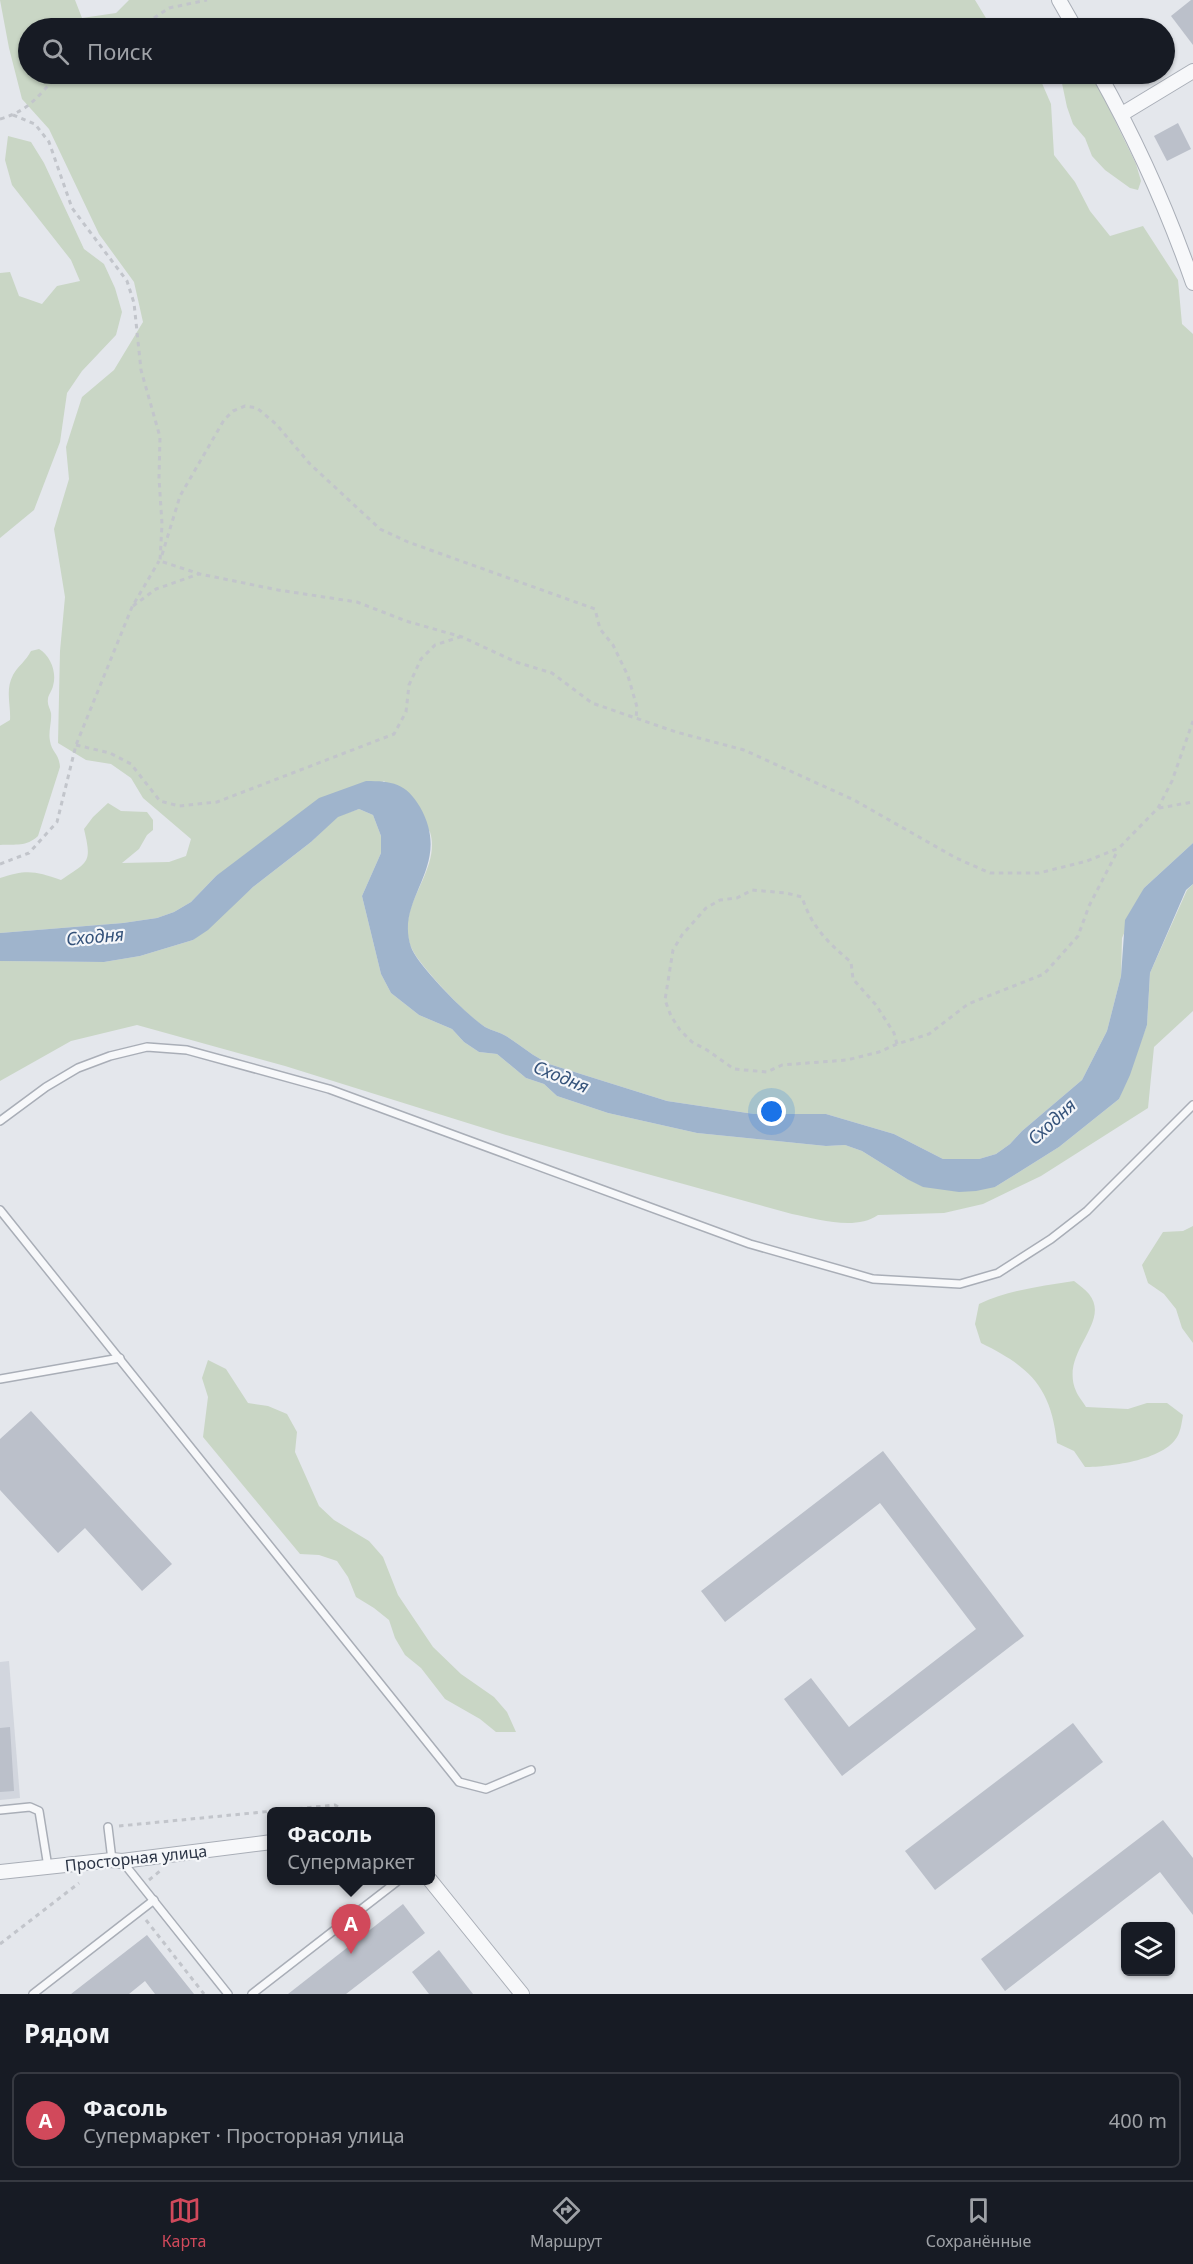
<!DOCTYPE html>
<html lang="ru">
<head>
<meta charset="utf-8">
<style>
  :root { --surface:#171b24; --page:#20242c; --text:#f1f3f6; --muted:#9ea1a6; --line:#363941; --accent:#d1495b }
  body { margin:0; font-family:"Noto Sans",sans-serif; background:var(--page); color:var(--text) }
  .controls { position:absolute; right:18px; bottom:18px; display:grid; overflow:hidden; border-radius:9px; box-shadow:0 2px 4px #0004 }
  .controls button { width:54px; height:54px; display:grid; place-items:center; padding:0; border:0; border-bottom:2px solid var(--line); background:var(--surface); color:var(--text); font:30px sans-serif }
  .you { position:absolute; left:772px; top:1112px; width:21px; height:21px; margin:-15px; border:4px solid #fff; border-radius:50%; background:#1a73e8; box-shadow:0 0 0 9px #1a73e833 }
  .badge { display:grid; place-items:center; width:39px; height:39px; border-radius:50%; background:var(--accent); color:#fff; font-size:20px; font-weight:700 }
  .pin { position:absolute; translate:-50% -50px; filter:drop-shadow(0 2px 3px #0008) }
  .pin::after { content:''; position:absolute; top:32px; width:21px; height:18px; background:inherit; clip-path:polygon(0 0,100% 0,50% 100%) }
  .popup { position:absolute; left:267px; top:1807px; width:168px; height:78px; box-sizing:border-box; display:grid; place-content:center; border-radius:9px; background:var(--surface); filter:drop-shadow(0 2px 4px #0005); font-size:20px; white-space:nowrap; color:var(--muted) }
  .popup b { font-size:22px; color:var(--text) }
  .popup::after { content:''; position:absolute; left:50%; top:100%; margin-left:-12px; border:12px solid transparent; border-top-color:var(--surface) }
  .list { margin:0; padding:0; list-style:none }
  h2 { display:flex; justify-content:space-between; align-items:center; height:78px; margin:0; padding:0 24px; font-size:26px }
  h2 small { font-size:20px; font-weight:400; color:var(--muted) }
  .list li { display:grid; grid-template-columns:39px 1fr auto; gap:18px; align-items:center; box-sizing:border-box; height:96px; margin:0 12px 12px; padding:0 12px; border:2px solid var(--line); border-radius:9px }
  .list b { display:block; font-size:22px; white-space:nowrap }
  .list p { margin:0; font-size:20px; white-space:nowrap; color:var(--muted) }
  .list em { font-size:20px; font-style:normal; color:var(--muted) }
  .icon { flex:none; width:33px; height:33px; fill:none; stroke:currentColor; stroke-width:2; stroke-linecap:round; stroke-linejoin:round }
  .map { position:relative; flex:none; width:1193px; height:1994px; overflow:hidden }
  .search { position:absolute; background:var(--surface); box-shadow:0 2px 4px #0004; left:18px; right:18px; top:18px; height:66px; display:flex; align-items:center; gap:15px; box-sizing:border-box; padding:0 21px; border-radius:33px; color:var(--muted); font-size:22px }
  .sheet { height:186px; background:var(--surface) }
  nav { display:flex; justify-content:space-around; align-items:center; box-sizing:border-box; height:84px; border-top:2px solid var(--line); background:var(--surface); font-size:16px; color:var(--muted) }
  nav a { display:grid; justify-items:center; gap:3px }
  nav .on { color:var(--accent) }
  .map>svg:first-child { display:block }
</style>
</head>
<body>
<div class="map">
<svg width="1193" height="1994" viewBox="0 0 1193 1994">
  <rect width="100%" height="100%" fill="#e4e7ec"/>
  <polygon fill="#d2d6de" points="9,1661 20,1798 0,1800 0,1662"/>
  <g fill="#c9d6c5">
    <path d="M 0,0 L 75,0 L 82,18 L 116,13 L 129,0 L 975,0 L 992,28 L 28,28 L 28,74 L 1038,74 L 1051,104 L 1054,155 L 1075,182 L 1090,211 L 1110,236 L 1143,226 L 1178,280 L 1182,324 L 1193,334 L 1193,843 L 1144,888 L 1122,938 L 1121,976 L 1107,1031 L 1082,1080 L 1022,1131 L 1010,1144 L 996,1154 L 979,1159 L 943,1159 L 894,1134 L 826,1114 L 754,1114 L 667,1101 L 549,1064 C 533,1056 521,1046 506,1036 C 500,1032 492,1031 485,1027 C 468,1017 422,968 413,951 C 407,940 406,927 409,915 C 415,889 439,860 430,832 C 426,822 393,791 384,781 L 216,876 L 191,902 L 174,912 L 157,918 L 123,923 L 0,933 L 0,878 C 26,869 36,871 61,880 C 89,861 92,863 84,829 L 93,817 L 108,803 L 121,811 L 147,812 L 153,820 L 153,830 L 147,835 L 139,849 L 122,863 L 169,862 L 186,856 L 191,839 L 143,798 L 131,778 L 111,764 L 86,760 L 58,743 L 60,651 L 65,597 L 54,529 L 69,479 L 66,447 L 82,397 L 114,370 L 143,322 L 134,282 L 99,234 L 49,129 L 22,99 L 9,48 Z"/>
    <polygon points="1060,74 1088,74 1098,86 1136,164 1141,181 1138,190 1130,188 1105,170 1092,156 1085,138 1073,124 1067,107"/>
    <polygon points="8,136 31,142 44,163 84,249 104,264 115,288 122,312 116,335 82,371 67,393 60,442 34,510 0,538 0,273 10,272 19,296 42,304 57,286 80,281 71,260 12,185 5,160"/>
    <path d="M 39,649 C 51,656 57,673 53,686 C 52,691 48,695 48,699 C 47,705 50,708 51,713 C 52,722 48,732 50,741 C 52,753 59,753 60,767 L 38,836 C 26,847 16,844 0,845 L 0,726 L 10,720 C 11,705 5,690 13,675 C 18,666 26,661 31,651 Z"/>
    <path d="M 359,809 L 373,815 L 381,836 L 381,853 L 362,896 L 381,974 L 391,993 L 419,1015 L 452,1029 L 464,1042 L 479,1052 L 497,1054 L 526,1078 L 544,1084 L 557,1096 L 608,1113 L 697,1133 L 826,1146 L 845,1145 L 862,1151 L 907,1179 L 995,1187 L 1059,1147 L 1119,1099 L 1147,1025 L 1150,973 L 1187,890 L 1193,884 L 1193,1011 L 1154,1047 L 1148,1108 L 1041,1176 L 983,1204 L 944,1213 L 878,1215 C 855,1231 818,1219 792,1214 L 506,1135 L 285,1066 L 137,1025 L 71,1041 L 0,1081 L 0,961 L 104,962 L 140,956 L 193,940 L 253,887 L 311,842 L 338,816 Z"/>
    <polygon points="1193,1226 1193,1343 1182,1328 1176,1309 1164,1294 1148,1283 1142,1265 1163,1232 1183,1231"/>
    <path d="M 1074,1281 C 1079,1285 1085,1289 1089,1294 C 1112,1323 1059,1352 1076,1391 C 1078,1396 1083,1402 1086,1407 L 1128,1409 L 1147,1403 L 1167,1403 L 1183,1415 C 1182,1421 1181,1428 1179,1433 C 1169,1460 1110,1467 1085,1467 L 1074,1451 L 1057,1443 C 1051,1387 1030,1367 981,1343 L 975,1324 L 979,1304 C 1009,1290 1042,1286 1074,1281 Z"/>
    <polygon points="208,1360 226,1369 248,1403 268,1406 287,1414 297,1432 295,1452 319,1506 334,1520 369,1541 383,1557 398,1595 433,1647 461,1674 494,1697 507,1712 516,1732 496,1732 480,1719 445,1699 421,1668 405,1655 395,1638 389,1620 374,1608 356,1597 348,1577 337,1561 319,1555 300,1554 203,1437 208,1397 202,1378"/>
  </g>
  <path fill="#9fb4cc" d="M 366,781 C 392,781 406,783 420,807 C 454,867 394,897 411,947 C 417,965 469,1017 485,1027 C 492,1031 500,1032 506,1036 C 521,1046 533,1056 549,1064 L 667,1101 L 754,1114 L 826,1114 L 894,1134 L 943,1159 L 979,1159 L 996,1154 L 1010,1144 L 1022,1131 L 1082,1080 L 1107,1031 L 1121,976 L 1125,920 L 1144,888 L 1193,843 L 1193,884 L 1186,890 L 1150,973 L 1147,1025 L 1130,1075 L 1119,1099 L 1059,1147 L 995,1187 L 976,1191 L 959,1192 L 923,1187 L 907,1179 L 862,1151 L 845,1145 L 826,1146 L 697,1133 L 608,1113 L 557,1096 L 544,1084 L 526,1078 L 497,1054 L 479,1052 L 464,1042 L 452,1029 L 419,1015 L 391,993 L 381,974 L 362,896 L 381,853 L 381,836 L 373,815 L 359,809 L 338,817 L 311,842 L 253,887 L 208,930 L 193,940 L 140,956 L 104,962 L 0,961 L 0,933 L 123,923 L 157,918 L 174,912 L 191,902 L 216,876 L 319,798 Z"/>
  <g fill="#bbc0ca">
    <polygon points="1191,0 1193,0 1193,45 1171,16"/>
    <polygon points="1178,123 1191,149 1167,161 1154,136"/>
    <polygon points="31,1411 172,1564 142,1591 85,1528 58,1553 0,1490 0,1439"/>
    <polygon points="883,1451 1024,1636 842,1776 784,1699 811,1678 849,1727 976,1629 880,1503 725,1622 701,1591"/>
    <polygon points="1073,1723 1103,1762 935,1890 905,1851"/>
    <polygon points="10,1727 14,1791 0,1792 0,1728"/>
    <polygon points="1163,1820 1193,1858 1193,1915 1160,1872 1005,1991 981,1959"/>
    <polygon points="403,1904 425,1933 346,1994 288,1994"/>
    <polygon points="147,1935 194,1994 155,1994 145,1981 129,1994 71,1994"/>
    <polygon points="439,1950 473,1994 429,1994 412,1972"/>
  </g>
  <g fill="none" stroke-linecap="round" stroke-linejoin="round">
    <defs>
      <g id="lane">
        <polyline points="0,1121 46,1087 78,1068 110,1056 147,1047 187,1050 329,1089 750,1244 873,1279 960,1284 998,1273 1051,1239 1087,1211 1193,1105"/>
        <polyline points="0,1210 459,1782 486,1789 531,1770"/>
        <polyline points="0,1379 120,1358"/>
        <polyline points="0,1810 30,1807 39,1811 48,1867"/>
        <polyline points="108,1827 112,1860"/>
        <polyline points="122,1861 228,1994"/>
        <polyline points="33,1994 154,1900"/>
        <polyline points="252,1994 399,1880"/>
      </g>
      <g id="street">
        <polyline points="1059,0 1075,28"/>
        <path d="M 1099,74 C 1136,140 1168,211 1193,283"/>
        <polyline points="1122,114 1193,71"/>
        <polyline points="0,1872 112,1860 122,1861 272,1842"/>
        <polyline points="430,1880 522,1994"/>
      </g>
    </defs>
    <use href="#lane" stroke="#a9aeb7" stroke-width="10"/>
    <use href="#street" stroke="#a9aeb7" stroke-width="16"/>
    <g stroke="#c2c5cb" stroke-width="3" stroke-dasharray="4.5 4.5" stroke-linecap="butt">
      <polyline points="139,28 169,8 207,0"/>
      <polyline points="13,115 35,124 49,142 72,208 127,281 134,303 141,370 160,437 159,478 162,524 160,561 200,574 278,590 357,602 406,621 462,637 516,662 552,673 592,703 676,732 744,750 854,800 956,858 990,873 1039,873 1087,861 1119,848 1158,808 1172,781 1193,721"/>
      <path d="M 0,119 C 32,110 38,94 60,74"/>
      <polyline points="162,555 180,496 224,420 233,411 245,406 257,408 276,424 310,464 380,529 408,542 595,609 600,629 613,645 628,676 637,707 636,718"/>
      <polyline points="133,606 156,589 199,574"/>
      <polyline points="76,745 110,753 131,764 160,801 179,806 217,802 394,734 406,712 409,685 421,659 435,645 460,637"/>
      <polyline points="1159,808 1193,802"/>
      <polyline points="0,864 29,853 57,822 76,745 132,607 159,561"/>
      <path d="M 897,1044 L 894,1033 L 876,1005 L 853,979 L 851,962 C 828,943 811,926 802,897 L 786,893 L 752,890 L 737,898 L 720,900 L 706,908 L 682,935 L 673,950 L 665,1000 L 671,1016 L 680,1030 L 692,1042 L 707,1050 L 734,1069 L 767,1072 L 782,1065 L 847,1060 L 879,1052 L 897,1044 L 929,1034 L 968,1004 L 1044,974 L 1078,936 L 1089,906 L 1118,850"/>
      <polyline points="119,1826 335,1805 342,1809 342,1812"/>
      <polyline points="149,1880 160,1871"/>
      <polyline points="146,1920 204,1994"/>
      <polyline points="0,1944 79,1883"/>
    </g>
    <use href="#lane" stroke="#f7f8fa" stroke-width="7"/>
    <use href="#street" stroke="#f7f8fa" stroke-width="14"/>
  </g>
  <g text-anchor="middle" stroke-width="4.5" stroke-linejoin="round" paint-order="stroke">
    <g font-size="16" fill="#2b3445" stroke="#f4f6f9">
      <text transform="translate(136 1858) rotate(-6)" y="6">Просторная улица</text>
    </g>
    <g font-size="18" font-style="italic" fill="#34527a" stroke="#f4f6f9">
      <text transform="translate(95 937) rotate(-5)" y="6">Сходня</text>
      <text transform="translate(561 1077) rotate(22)" y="6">Сходня</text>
      <text transform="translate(1052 1122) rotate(-43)" y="6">Сходня</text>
    </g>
  </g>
</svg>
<div class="controls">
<button><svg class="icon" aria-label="layers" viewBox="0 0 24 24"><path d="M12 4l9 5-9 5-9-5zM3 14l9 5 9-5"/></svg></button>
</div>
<div class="you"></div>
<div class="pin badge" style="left:351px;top:1954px">A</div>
<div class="popup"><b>Фасоль</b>Супермаркет</div>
<div class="search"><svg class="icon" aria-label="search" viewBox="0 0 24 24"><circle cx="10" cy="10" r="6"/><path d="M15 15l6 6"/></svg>Поиск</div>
</div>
<section class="sheet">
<h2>Рядом<small></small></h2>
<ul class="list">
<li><span class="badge">A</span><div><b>Фасоль</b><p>Супермаркет · Просторная улица</p></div><em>400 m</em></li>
</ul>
</section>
<nav>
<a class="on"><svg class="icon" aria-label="map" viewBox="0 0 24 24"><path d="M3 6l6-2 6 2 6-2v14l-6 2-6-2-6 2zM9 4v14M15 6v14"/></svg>Карта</a>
<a><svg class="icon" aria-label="directions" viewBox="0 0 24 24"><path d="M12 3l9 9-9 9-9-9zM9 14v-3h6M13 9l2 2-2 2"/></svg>Маршрут</a>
<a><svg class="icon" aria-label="saved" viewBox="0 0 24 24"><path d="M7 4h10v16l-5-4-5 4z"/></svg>Сохранённые</a>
</nav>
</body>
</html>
